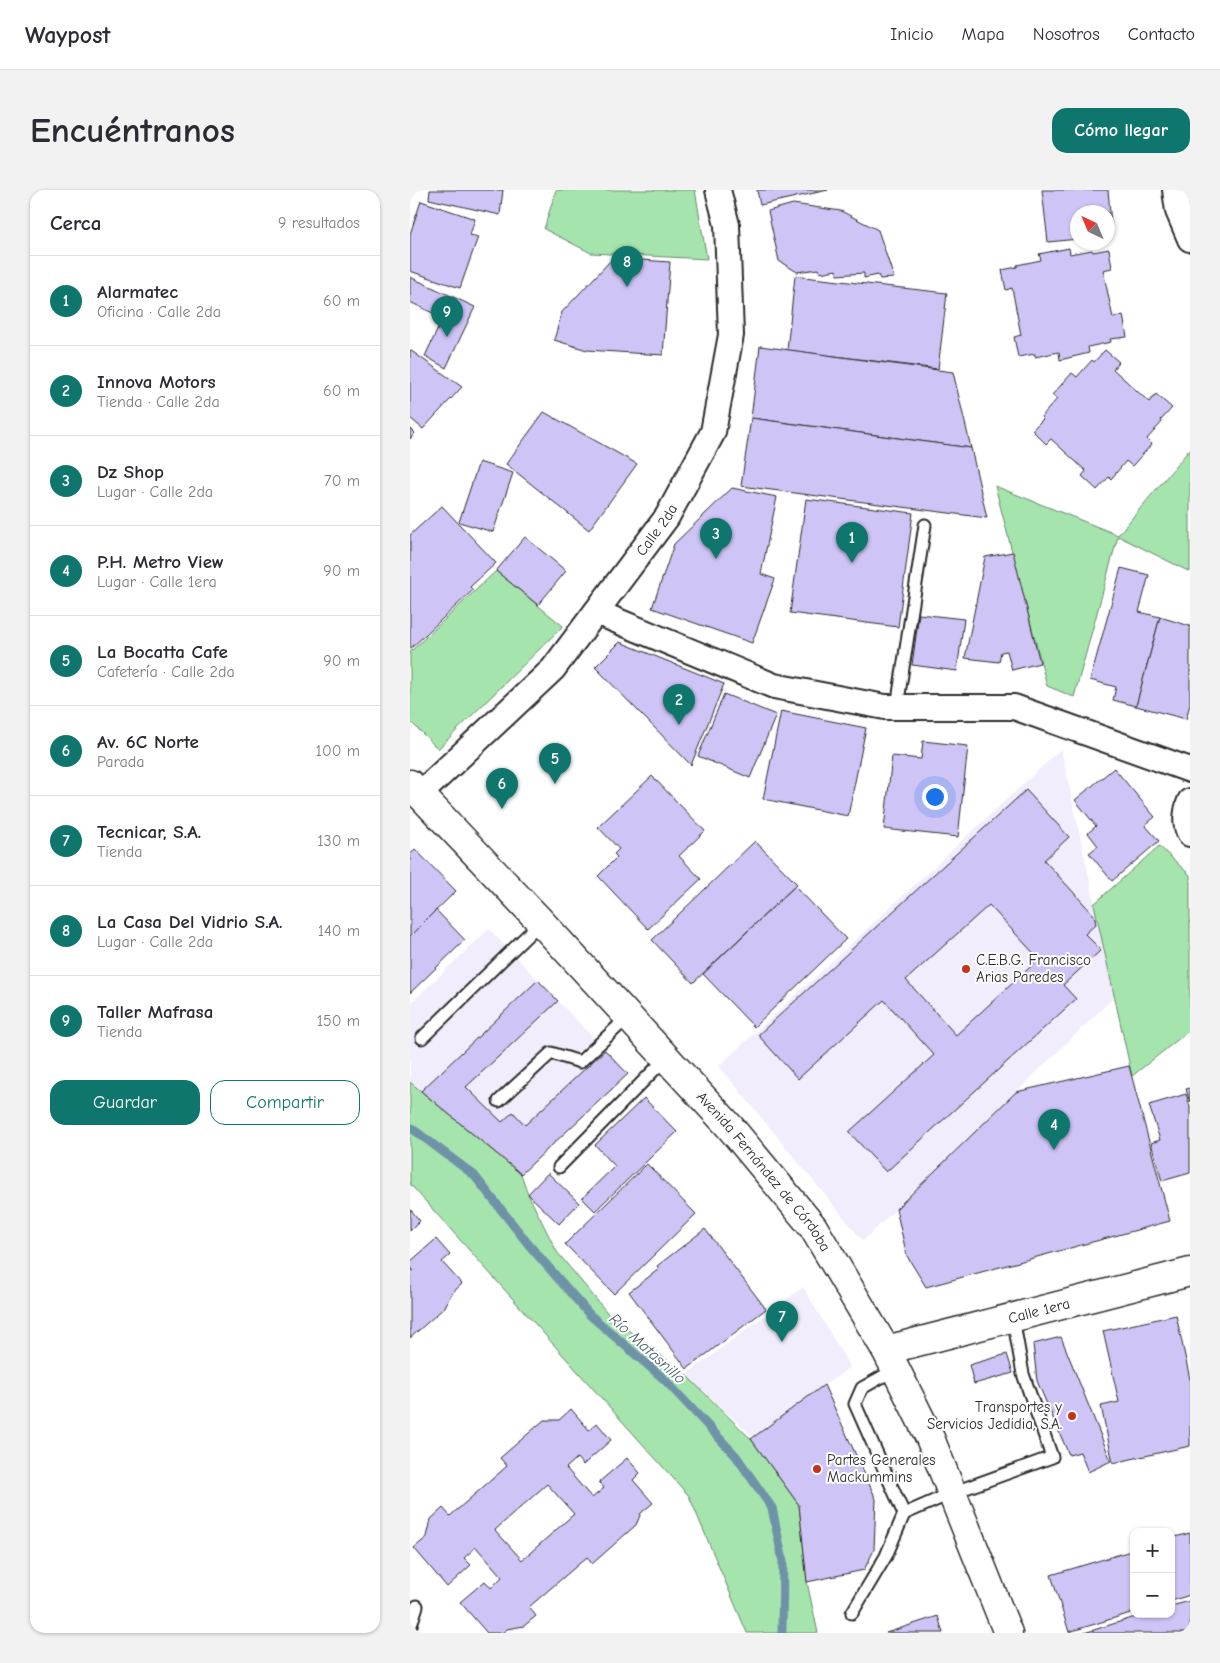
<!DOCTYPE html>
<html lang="es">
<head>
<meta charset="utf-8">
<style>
  :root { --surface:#fff; --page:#f2f2f3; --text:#2b2b33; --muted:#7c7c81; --line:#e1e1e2; --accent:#0f766e }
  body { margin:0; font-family:"Comic Neue",sans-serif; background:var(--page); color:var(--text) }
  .controls { position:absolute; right:15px; bottom:15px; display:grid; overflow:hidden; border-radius:10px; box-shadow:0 1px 4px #0004 }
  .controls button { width:45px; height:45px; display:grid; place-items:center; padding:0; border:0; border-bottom:1px solid var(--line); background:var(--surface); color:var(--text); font:25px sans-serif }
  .compass { position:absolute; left:660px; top:15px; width:45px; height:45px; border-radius:50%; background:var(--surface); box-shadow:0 1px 4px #0004; rotate:316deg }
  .you { position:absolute; left:524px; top:606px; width:18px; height:18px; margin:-12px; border:4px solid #fff; border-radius:50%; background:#1a73e8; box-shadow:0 0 0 8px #1a73e833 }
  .badge { display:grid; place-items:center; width:32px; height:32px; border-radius:50%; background:var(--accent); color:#fff; font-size:16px; font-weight:700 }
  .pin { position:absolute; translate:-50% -41px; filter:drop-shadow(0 1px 2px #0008) }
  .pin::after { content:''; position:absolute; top:26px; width:18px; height:15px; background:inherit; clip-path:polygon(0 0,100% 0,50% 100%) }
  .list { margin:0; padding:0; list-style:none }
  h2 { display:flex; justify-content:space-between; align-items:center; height:65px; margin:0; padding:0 20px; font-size:21px }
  h2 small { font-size:16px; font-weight:400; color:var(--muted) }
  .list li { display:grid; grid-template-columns:32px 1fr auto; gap:15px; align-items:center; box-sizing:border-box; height:90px; padding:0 20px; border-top:1px solid var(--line) }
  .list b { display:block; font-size:19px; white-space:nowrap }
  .list p { margin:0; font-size:16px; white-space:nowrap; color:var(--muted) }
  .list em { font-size:16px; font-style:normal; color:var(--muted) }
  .actions { display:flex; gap:10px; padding:15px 20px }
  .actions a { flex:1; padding:11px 0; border:1px solid var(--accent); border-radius:15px; text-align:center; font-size:18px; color:var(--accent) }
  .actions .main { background:var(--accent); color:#fff }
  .map { position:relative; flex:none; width:780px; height:1443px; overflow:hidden; border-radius:15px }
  header { display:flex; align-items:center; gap:30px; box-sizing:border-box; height:70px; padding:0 25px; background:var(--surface); border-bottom:1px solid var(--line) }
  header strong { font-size:24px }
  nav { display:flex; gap:28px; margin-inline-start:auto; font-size:18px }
  .intro { display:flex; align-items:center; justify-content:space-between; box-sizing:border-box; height:120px; padding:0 30px }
  h1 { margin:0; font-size:35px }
  .button { padding:12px 22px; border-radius:15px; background:var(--accent); color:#fff; font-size:18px; font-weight:700 }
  main { display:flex; gap:30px; padding:0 30px }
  aside { flex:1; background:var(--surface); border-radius:15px; box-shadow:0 1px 4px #0004 }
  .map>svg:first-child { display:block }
</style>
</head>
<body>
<header>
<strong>Waypost</strong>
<nav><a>Inicio</a><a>Mapa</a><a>Nosotros</a><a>Contacto</a></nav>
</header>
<div class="intro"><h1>Encuéntranos</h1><a class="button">Cómo llegar</a></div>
<main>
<aside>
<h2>Cerca<small>9 resultados</small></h2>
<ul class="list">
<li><span class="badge">1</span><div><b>Alarmatec</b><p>Oficina · Calle 2da</p></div><em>60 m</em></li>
<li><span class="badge">2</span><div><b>Innova Motors</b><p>Tienda · Calle 2da</p></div><em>60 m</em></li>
<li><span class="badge">3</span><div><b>Dz Shop</b><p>Lugar · Calle 2da</p></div><em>70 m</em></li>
<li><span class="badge">4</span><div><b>P.H. Metro View</b><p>Lugar · Calle 1era</p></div><em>90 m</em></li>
<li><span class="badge">5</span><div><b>La Bocatta Cafe</b><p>Cafetería · Calle 2da</p></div><em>90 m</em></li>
<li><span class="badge">6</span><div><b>Av. 6C Norte</b><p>Parada</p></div><em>100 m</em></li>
<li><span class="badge">7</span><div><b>Tecnicar, S.A.</b><p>Tienda</p></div><em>130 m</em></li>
<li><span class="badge">8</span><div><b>La Casa Del Vidrio S.A.</b><p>Lugar · Calle 2da</p></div><em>140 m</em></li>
<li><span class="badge">9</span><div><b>Taller Mafrasa</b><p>Tienda</p></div><em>150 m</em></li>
</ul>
<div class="actions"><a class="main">Guardar</a><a>Compartir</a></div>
</aside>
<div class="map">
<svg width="780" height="1443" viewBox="0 0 780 1443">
  <rect width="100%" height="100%" fill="#fff"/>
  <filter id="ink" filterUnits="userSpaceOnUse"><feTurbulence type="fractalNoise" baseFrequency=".02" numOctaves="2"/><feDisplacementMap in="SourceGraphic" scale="10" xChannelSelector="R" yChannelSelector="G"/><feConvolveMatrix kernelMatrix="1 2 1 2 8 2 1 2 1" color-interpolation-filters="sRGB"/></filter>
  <g filter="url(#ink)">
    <g fill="#f1edfc">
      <polygon points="651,559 705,806 453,1051 309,876"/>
      <polygon points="79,739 218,884 111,984 0,892 0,814"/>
      <polygon points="393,1097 440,1177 343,1247 276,1185"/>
    </g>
    <g fill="#a5e4ac" stroke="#68886c">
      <polygon points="146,0 285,0 297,69 181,63 134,39"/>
      <polygon points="780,259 780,382 708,346 664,507 637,496 585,296 708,345"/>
      <polygon points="86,381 153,436 28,559 0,531 0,462"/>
      <polygon points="749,656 780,685 780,840 722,886 684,714"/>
      <polygon points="0,892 111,984 118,1004 147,1062 200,1126 276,1185 341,1249 389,1315 397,1392 408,1443 337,1443 279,1306 0,994"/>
    </g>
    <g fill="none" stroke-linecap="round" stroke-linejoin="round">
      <polyline stroke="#6e93a8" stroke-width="9" points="0,937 64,985 119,1055 180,1125 254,1189 326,1266 362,1318 373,1371 372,1443"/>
    </g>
    <g fill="#cfc4f6" stroke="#2b2b2b" fill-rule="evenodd">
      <polygon points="20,0 93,0 90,25 19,9"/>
      <polygon points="347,0 418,0 350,15"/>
      <polygon points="632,0 698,0 702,45 698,45 698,22 668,22 668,49 638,52"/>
      <polygon points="11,11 65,29 60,45 68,47 50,98 0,81 0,44"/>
      <polygon points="383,14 431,21 468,40 484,88 470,89 468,85 454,88 454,83 427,85 426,80 410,83 408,79 387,82 369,71 358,21"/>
      <polygon points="659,58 660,64 682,60 683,62 699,59 702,78 693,80 703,128 713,125 717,147 700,149 701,152 678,157 679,163 650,170 649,162 625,167 625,164 608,167 604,147 611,145 602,98 596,100 592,80 607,77 607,75 631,70 629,64"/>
      <polygon points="203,68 260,72 253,165 177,160 144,150 152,122"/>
      <polygon points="385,86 537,103 528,179 377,160"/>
      <polygon points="0,87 65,117 36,178 15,166 33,128 0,112"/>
      <polygon points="350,156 543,182 561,258 341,228"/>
      <polygon points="0,160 52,197 13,239 0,228"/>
      <polygon points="695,160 709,172 703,179 739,212 746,204 762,218 751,230 752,232 737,249 742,254 722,276 716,271 701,289 699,287 687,300 672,286 676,281 641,249 636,254 622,240 633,229 631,227 647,209 642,205 662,183 667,187 682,170 684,172"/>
      <polygon points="134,222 227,274 179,340 96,274"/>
      <polygon points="341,228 561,258 577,328 331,296"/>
      <polygon points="0,238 5,243 0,249"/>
      <polygon points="69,272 103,283 83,342 49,332"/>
      <polygon points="322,298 367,307 351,384 365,389 342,453 242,418 264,354"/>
      <polygon points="396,309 503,323 488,437 380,423"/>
      <polygon points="32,316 86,373 60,397 63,400 0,459 0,345"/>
      <polygon points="115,347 156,381 128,415 86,381"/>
      <polygon points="603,362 630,473 602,480 597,461 591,462 589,472 555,468 575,367"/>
      <polygon points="711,378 739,385 729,422 750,427 726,516 703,510 706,497 680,490"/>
      <polygon points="509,424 554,429 547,481 502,475"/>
      <polygon points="750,427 780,436 780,514 776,529 726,516"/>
      <polygon points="210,452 314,494 281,575 185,477"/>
      <polygon points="314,504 366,525 340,588 288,566"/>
      <polygon points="371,521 456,538 438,626 353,609"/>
      <polygon points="513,551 558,556 548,647 474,639 482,566 511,569"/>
      <polygon points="704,578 745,627 735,635 749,651 702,691 679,663 688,656 678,643 686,636 665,610"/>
      <polygon points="242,586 295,641 269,666 291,689 238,739 188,686 207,667 204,664 209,659 188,637"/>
      <path d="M 616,600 L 659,647 L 634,670 L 684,725 L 686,734 L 675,744 L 691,760 L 653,795 L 666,809 L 476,982 L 439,942 L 524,865 L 474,810 L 388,889 L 348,845 ZM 579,715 L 629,769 L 546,845 L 496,790 Z"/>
      <polygon points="345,651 387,694 283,793 242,750"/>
      <polygon points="5,659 46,701 0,746 0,665"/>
      <polygon points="385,696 436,749 344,837 293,784"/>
      <polygon points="26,720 55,750 0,803 0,746"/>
      <polygon points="128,790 148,811 56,897 92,932 103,922 115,935 195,860 218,884 111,984 11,901"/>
      <polygon points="719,876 760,1031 516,1097 497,1066 486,1019 606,902"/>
      <polygon points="780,898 780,912 776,899"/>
      <polygon points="776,904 780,917 780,983 752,991 741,953 750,950 739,915"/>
      <polygon points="234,908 267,942 185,1021 172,1008 205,976 185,955"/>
      <polygon points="237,974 286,1024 204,1104 155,1054"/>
      <polygon points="138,983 169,1013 149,1034 118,1004"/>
      <polygon points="0,1019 10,1031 0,1041"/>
      <polygon points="295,1039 356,1119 277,1179 219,1102 249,1079 247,1076"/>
      <polygon points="26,1049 40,1065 32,1072 52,1094 41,1104 35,1117 0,1148 0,1082 3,1080 0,1076 0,1072"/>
      <polygon points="766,1125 780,1189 780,1256 703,1273 691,1216 709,1212 693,1141"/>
      <polygon points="651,1147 701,1271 678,1282 670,1262 659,1265 627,1191 623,1154"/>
      <polygon points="597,1164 603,1183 564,1194 559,1175"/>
      <polygon points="414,1195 466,1309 464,1360 454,1380 397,1392 389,1315 341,1249"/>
      <path d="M 161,1219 L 179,1240 L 187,1233 L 201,1250 L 173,1275 L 167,1268 L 156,1278 L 182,1308 L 194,1298 L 189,1292 L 217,1268 L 230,1283 L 223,1290 L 243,1313 L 231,1323 L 226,1335 L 182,1374 L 177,1367 L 119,1417 L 126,1426 L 114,1436 L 97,1439 L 92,1443 L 77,1443 L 50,1412 L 75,1391 L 81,1398 L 92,1387 L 66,1357 L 54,1368 L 61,1375 L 37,1397 L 4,1358 L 17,1347 L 21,1329 L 33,1318 L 40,1326 L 97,1276 L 90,1268 L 134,1230 L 149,1230 ZM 137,1294 L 164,1324 L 112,1370 L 85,1340 Z"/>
      <polygon points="780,1343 780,1405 761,1411 761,1348"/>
      <polygon points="724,1360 724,1422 659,1442 641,1385"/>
      <polygon points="780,1411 780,1443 674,1443 735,1424 761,1424 761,1416"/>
      <polygon points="528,1426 533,1443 476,1443"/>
    </g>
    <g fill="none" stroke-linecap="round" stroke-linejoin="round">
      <defs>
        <g id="service">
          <polyline points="487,517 515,335"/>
          <polyline points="12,848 131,732"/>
          <polyline points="89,911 141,863 170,872 218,827"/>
          <polyline points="149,977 256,868"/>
          <polyline points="486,1179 452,1198 445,1214 494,1324 542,1303 642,1267 613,1184 603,1128"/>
          <polyline points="442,1423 476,1366 494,1324"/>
          <polyline points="0,1438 7,1416"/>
        </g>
        <g id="minor">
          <polyline points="765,0 768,21 780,49"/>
          <polyline points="186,422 364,496 475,517 604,517 780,580"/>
          <path id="s1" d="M 10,604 L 143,479 L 257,327 L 303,242 L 321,145 L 317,35 L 308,0"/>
          <path d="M 780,611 C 776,621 774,635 780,644"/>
        </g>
        <g id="secondary">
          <path id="s2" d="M 0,594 L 131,732 L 320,937 L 403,1037 L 476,1160 L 520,1248 L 598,1443"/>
          <path id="s3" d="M 476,1160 L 780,1082"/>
        </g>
      </defs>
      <use href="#service" stroke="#2b2b2b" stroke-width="15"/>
      <use href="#minor" stroke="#2b2b2b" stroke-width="28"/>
      <use href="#secondary" stroke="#2b2b2b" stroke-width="31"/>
      <use href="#service" stroke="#fff" stroke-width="11"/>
      <use href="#minor" stroke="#fff" stroke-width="24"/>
      <use href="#secondary" stroke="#fff" stroke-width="28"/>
    </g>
  </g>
  <g fill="#c8321e" stroke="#fff" stroke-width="2">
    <circle cx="556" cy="779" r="5"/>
    <circle cx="662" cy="1226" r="5"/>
    <circle cx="407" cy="1279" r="5"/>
  </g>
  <g text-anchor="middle" stroke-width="4" stroke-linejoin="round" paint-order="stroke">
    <g font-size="15" fill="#2b2b2b" stroke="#fff">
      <text dy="5" stroke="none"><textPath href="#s1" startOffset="356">Calle 2da</textPath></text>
      <text dy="5" stroke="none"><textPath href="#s2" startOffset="525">Avenida Fernández de Córdoba</textPath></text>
      <text dy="5" stroke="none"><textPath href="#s3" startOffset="158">Calle 1era</textPath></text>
    </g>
    <g font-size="15" fill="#2b2b2b" stroke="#fff" text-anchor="start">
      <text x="566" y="775">C.E.B.G. Francisco<tspan x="566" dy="17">Arias Paredes</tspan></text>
      <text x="652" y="1222" text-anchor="end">Transportes y<tspan x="652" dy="17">Servicios Jedidia, S.A.</tspan></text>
      <text x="417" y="1275">Partes Generales<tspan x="417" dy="17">Mackummins</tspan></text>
    </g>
    <g font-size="16" font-style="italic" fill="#4c5f6a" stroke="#fff">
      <text transform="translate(238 1158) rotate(42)" y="6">Río Matasnillo</text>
    </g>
  </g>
</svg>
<div class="controls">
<button>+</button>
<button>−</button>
</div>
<svg class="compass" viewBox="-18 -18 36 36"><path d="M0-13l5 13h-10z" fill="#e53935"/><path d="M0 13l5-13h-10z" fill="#7c7c81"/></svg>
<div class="you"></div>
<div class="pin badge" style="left:442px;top:373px">1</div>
<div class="pin badge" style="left:269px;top:535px">2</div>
<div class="pin badge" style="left:306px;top:369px">3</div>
<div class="pin badge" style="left:644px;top:960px">4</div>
<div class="pin badge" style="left:145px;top:594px">5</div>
<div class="pin badge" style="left:92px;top:619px">6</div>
<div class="pin badge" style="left:372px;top:1152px">7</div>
<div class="pin badge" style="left:217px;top:97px">8</div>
<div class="pin badge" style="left:37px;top:147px">9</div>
</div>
</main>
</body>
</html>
